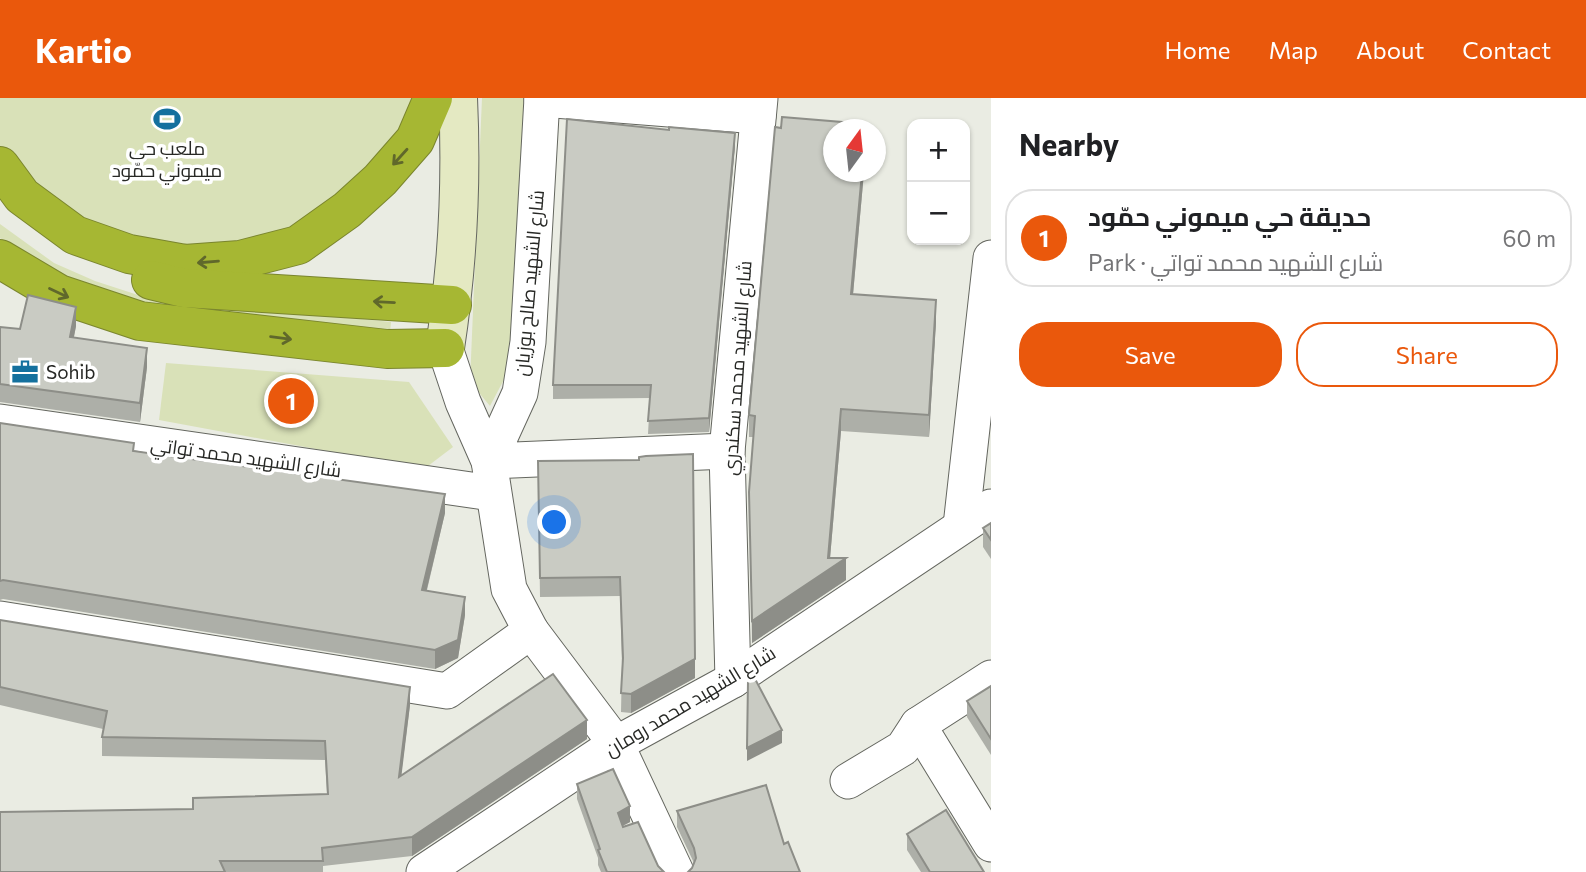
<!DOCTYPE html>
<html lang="en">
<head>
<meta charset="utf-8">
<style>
  :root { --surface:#fff; --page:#f2f2f2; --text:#202124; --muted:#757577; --line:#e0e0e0; --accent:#ea580c }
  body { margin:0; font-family:Commissioner,Cairo,sans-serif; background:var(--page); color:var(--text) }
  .controls { position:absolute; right:21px; top:21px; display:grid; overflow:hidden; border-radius:14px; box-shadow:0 2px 5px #0004 }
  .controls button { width:63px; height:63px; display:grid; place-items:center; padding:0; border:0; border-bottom:2px solid var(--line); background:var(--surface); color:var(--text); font:35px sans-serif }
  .compass { position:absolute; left:823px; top:21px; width:63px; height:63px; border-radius:50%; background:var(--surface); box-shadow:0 2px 5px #0004; rotate:15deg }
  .you { position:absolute; left:555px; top:425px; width:24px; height:24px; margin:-18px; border:5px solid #fff; border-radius:50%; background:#1a73e8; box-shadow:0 0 0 10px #1a73e833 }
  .badge { display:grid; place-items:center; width:46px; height:46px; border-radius:50%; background:var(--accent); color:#fff; font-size:23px; font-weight:700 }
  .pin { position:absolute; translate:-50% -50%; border:4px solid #fff; box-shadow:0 2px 7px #0006 }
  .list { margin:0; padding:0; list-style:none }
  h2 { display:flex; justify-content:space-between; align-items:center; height:91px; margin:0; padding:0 28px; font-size:30px }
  h2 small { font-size:23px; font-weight:400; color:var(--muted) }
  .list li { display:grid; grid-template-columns:46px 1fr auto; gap:21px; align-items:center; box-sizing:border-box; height:98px; margin:0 14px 14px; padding:0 14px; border:2px solid var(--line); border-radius:28px }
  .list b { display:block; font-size:26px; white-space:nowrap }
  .list p { margin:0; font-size:23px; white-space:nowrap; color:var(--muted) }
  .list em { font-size:23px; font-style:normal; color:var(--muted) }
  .actions { display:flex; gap:14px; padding:21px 28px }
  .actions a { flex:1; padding:16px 0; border:2px solid var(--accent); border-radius:28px; text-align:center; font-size:24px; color:var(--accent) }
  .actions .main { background:var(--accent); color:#fff }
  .map { position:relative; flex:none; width:991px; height:774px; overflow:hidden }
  header { display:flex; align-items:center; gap:42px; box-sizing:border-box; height:98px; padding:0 35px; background:var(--accent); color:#fff }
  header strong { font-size:33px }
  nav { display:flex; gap:38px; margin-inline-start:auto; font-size:24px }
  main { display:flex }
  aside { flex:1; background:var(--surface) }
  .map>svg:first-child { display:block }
</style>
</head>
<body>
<header>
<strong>Kartio</strong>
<nav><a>Home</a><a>Map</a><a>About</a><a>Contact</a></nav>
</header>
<main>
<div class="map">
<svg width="991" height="774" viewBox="0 0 991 774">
  <rect width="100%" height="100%" fill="#eaece3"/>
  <g fill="#d9e1b8">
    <polygon points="0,0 412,0 396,40 379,66 261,151 111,145 0,60"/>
    <polygon points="482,0 524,0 521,145 509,272 490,308 470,284"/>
    <polygon points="0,126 54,165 95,183 138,197 190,204 391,224 390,235 133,208 34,170 0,140"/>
    <polygon points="166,265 409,284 453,349 424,371 159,322"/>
  </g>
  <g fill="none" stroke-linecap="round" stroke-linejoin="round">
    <defs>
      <g id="street">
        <polyline points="542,0 528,244 520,295 489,363 727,353"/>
        <polyline points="542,1 758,18"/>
        <polyline points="445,250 463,304 489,363 509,491 531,533 616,646 676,774"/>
        <polyline points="0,324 492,395"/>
        <polyline points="961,428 991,160"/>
        <polyline points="0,521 447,593 531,533"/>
        <polyline points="733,582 727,353 760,0"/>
        <polyline points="918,627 991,746"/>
        <polyline points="848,683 903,650 918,627 991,580"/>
        <polyline points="424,774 616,646 733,582 991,409"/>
      </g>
      <path id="secondary" d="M 445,250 C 458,165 462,86 458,0"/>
      <g id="highway">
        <polyline points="0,68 22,98 75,137 129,156 185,166 240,162 298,147 347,112 380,82 415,42 433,0"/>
        <polyline points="0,161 59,196 140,223 387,251 445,250"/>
        <polyline points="151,182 184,190 452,207"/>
      </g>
    </defs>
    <use href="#street" stroke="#64665f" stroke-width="37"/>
    <use href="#secondary" stroke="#64665f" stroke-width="40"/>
    <use href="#highway" stroke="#7a852e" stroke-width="40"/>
    <use href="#street" stroke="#fff" stroke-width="35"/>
    <use href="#secondary" stroke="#e4e9c2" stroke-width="38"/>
    <use href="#highway" stroke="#a6b733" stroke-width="38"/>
  </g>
  <g fill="#adafa8">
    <polygon points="735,48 709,334 648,336 650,300 553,301 553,287"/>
    <polygon points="864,74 853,197 936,224 929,339 841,333 830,460 846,482 752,545 749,394 754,339 749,339 749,317"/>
    <polygon points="76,228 74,239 147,269 140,324 0,304 0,229 20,231"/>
    <polygon points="0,325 445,415 427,492 465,517 458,560 435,571 3,501 0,502"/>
    <polygon points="538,363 695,580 631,615 621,614 622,566 620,498 540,499"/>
    <polygon points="991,425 991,461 983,449 983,430"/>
    <polygon points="0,522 410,607 401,677 587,641 412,758 323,768 323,774 0,774 193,711 327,696 325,662 102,658 102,639 103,631 0,607"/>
    <polygon points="991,588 991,657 967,619 967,603"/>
    <polygon points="577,686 630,724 623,728 664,774 601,774 598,767 598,760 577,701"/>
    <polygon points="677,713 784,746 692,770 694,765 677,729"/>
    <polygon points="907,736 984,774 921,774 907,752"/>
  </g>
  <g fill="#8d8e88">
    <polygon points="735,35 735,48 709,334 709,320"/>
    <polygon points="862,74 864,74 851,218 851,196"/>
    <polygon points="936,202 936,224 929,339 929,317"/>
    <polygon points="76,209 76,228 70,258 70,239"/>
    <polygon points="147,250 147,269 140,324 140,305"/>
    <polygon points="841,311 841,333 829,472 846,460 846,482 752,545 752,523 828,460"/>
    <polygon points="445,396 445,415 422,511 422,492"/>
    <polygon points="465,499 465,517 458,560 435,571 435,552"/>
    <polygon points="695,561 695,580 631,615 631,596"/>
    <polygon points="410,589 410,607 399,698 399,679"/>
    <polygon points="587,622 587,641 412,758 412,739"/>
    <polygon points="782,632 782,645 747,663 747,650"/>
    <polygon points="630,708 630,724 618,730 618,715"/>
  </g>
  <g fill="#c9cbc3" stroke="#8d8e88" stroke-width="2">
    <polygon points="782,19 866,26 865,32 834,32 834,74 862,74 851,196 936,202 929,317 841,311 828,460 846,460 752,523 749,394 755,318 749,317 775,29 781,30"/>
    <polygon points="567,21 669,32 669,29 735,35 709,320 648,323 651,287 553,287"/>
    <polygon points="28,197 76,209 70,239 147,250 140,305 0,286 0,229 20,231"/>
    <polygon points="0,325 134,345 133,353 445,396 422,492 465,499 458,542 435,552 3,482 0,483"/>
    <polygon points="693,356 695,561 631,596 621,595 623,560 620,479 540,480 538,363 639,362 639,359 646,358"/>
    <polygon points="991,425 991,442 983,430"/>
    <polygon points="0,522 410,589 399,679 553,576 587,622 412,739 322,750 323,763 220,763 225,774 0,774 0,714 193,711 193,700 328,696 325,643 102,639 107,613 0,589"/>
    <polygon points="754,579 782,632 747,650 748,583"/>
    <polygon points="991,588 991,641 967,603"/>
    <polygon points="613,671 630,708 618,715 623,729 638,724 658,768 664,774 607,774 598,752 600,751 577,686"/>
    <polygon points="766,687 784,746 788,744 800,774 688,774 692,770 696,760 694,750 677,713"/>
    <polygon points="946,712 984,774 930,774 907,736"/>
  </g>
  <defs><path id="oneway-shaft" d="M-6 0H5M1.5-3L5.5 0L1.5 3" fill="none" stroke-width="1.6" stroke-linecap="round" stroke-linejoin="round" transform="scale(1.75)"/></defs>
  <g stroke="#60682b">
    <use href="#oneway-shaft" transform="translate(400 59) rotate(132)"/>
    <use href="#oneway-shaft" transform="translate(208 164) rotate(175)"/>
    <use href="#oneway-shaft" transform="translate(59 195) rotate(25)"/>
    <use href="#oneway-shaft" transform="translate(384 204) rotate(-177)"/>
    <use href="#oneway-shaft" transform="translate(281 240) rotate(7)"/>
  </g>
  <defs>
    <symbol id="stadium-bare" viewBox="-9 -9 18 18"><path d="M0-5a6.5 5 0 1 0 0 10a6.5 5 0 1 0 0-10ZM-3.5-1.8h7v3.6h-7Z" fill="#14709e" stroke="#fff" stroke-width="2.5" paint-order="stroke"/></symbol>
    <symbol id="office-bare" viewBox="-9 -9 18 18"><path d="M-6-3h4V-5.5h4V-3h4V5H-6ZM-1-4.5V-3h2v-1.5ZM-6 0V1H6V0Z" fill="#14709e" stroke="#fff" stroke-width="2.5" paint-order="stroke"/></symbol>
  </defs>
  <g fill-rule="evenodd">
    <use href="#stadium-bare" x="148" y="2" width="38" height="38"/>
    <use href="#office-bare" x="6" y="255" width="38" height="38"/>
  </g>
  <g text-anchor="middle" stroke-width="7" stroke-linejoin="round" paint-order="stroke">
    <g font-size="19" fill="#272825" stroke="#fff">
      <text x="167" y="57">ملعب حي<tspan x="167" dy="22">ميموني حمّود</tspan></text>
      <text x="46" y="281" text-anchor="start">Sohib</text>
    </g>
    <g font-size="19" fill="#272825" stroke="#fff">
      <text transform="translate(529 185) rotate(-85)" y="7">شارع الشهيد صالح بوزيان</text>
      <text transform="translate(737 270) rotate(-86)" y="7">شارع الشهيد محمد سكندري</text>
      <text transform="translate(246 359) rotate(8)" y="7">شارع الشهيد محمد تواتي</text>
      <text transform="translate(690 603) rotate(-31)" y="7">شارع الشهيد محمد رومان</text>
    </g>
  </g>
</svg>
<div class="controls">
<button>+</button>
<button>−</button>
</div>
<svg class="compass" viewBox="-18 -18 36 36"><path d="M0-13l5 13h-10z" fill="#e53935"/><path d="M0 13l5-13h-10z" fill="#757577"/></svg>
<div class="you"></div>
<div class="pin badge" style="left:291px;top:303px">1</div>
</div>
<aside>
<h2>Nearby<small></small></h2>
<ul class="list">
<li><span class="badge">1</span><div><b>حديقة حي ميموني حمّود</b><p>Park · شارع الشهيد محمد تواتي</p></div><em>60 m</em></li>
</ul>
<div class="actions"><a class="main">Save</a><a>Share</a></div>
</aside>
</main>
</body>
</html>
